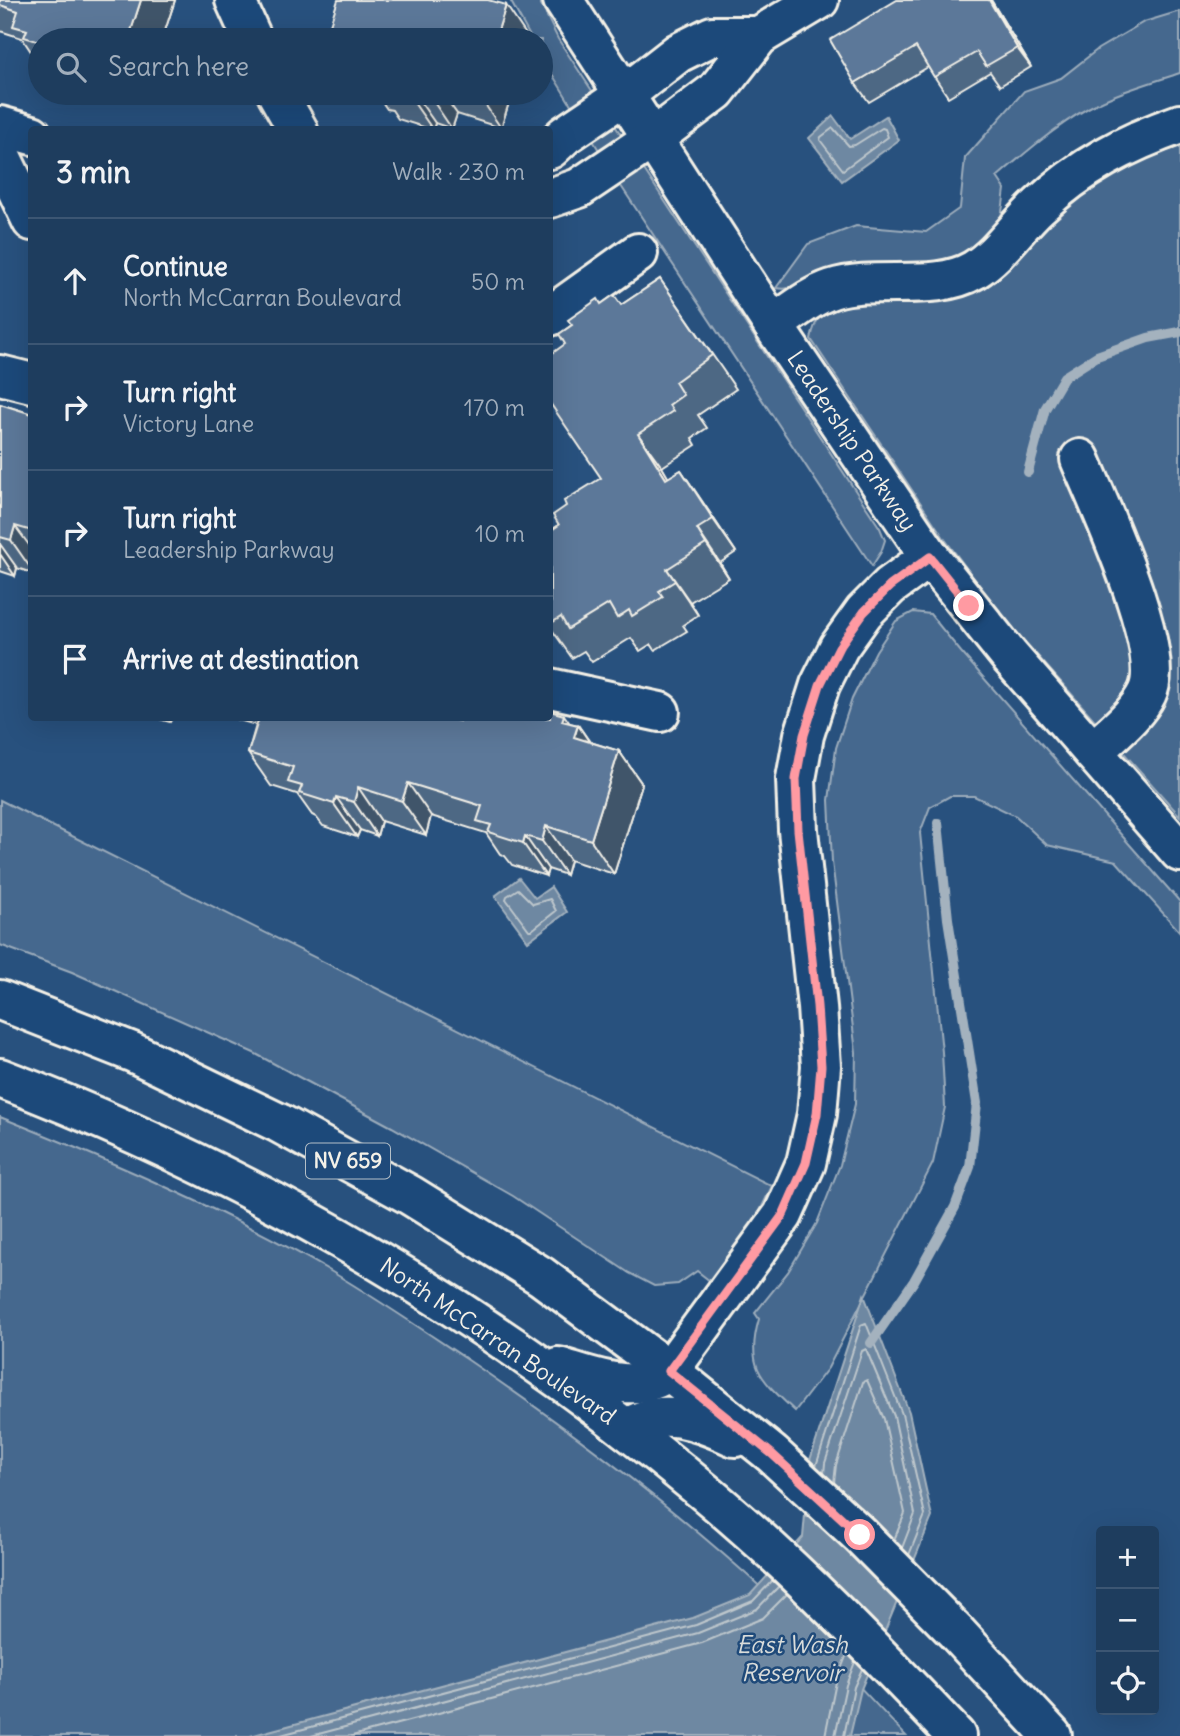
<!DOCTYPE html>
<html lang="en">
<head>
<meta charset="utf-8">
<style>
  :root { --surface:#1e3d5e; --page:#2b4867; --text:#f1f3f6; --muted:#a1aebc; --line:#3c5673 }
  body { margin:0; font-family:Delius,sans-serif; background:var(--page); color:var(--text) }
  .controls { position:absolute; right:21px; bottom:21px; display:grid; overflow:hidden; border-radius:7px; box-shadow:0 7px 28px #0002 }
  .controls button { width:63px; height:63px; display:grid; place-items:center; padding:0; border:0; border-bottom:2px solid var(--line); background:var(--surface); color:var(--text); font:35px sans-serif }
  .stop { position:absolute; width:21px; height:21px; margin:-16px; border:5px solid #ff9aa2; border-radius:50%; background:#fff }
  .stop.end { background:#ff9aa2; border-color:#fff; box-shadow:0 2px 7px #0008 }
  .list { margin:0; padding:0; list-style:none }
  h2 { display:flex; justify-content:space-between; align-items:center; height:91px; margin:0; padding:0 28px; font-size:30px }
  h2 small { font-size:23px; font-weight:400; color:var(--muted) }
  .list li { display:grid; grid-template-columns:46px 1fr auto; gap:21px; align-items:center; box-sizing:border-box; height:126px; padding:0 28px; border-top:2px solid var(--line) }
  .list b { display:block; font-size:26px; white-space:nowrap }
  .list p { margin:0; font-size:23px; white-space:nowrap; color:var(--muted) }
  .list em { font-size:23px; font-style:normal; color:var(--muted) }
  .icon { flex:none; width:38px; height:38px; fill:none; stroke:currentColor; stroke-width:2; stroke-linecap:round; stroke-linejoin:round }
  .map { position:relative; flex:none; width:1180px; height:1736px; overflow:hidden }
  .search { position:absolute; background:var(--surface); box-shadow:0 7px 28px #0002; left:28px; top:28px; width:525px; height:77px; display:flex; align-items:center; gap:18px; box-sizing:border-box; padding:0 24px; border-radius:38px; color:var(--muted); font-size:26px }
  .panel { position:absolute; background:var(--surface); box-shadow:0 7px 28px #0002; left:28px; top:126px; width:525px; height:595px; border-radius:7px }
  .map>svg:first-child { display:block }
</style>
</head>
<body>
<div class="map">
<svg width="1180" height="1736" viewBox="0 0 1180 1736">
  <rect width="100%" height="100%" fill="#28517e"/>
  <filter id="ink" filterUnits="userSpaceOnUse"><feTurbulence type="fractalNoise" baseFrequency=".0143" numOctaves="2"/><feDisplacementMap in="SourceGraphic" scale="14" xChannelSelector="R" yChannelSelector="G"/><feConvolveMatrix kernelMatrix="1 2 1 2 8 2 1 2 1" color-interpolation-filters="sRGB"/></filter>
  <g filter="url(#ink)">
    <g fill="#45688e" stroke="#9cacbb" stroke-width="2">
      <polygon points="510,0 539,0 558,39 880,528 885,540 881,552 872,566 621,186 541,56 541,40 532,40"/>
      <path d="M 1180,11 L 1180,73 C 1150,83 1117,92 1088,108 C 1055,127 1026,152 997,177 L 1005,189 C 1003,202 1003,219 995,230 C 964,275 875,265 827,273 C 807,277 799,292 776,288 L 808,244 L 856,226 L 926,232 L 960,208 L 965,158 L 1024,91 L 1061,78 L 1098,49 L 1144,22 Z"/>
      <path d="M 1180,146 L 1180,816 L 1003,617 L 944,538 L 811,339 C 814,322 824,304 842,299 C 849,297 861,299 868,299 C 900,299 945,304 974,292 C 1000,282 1041,230 1064,209 C 1097,180 1139,160 1180,146 Z"/>
      <path d="M 913,612 L 930,614 L 961,652 L 1180,902 L 1180,932 L 1116,861 L 1047,845 L 1016,816 L 974,796 L 950,796 L 930,807 L 920,833 L 942,1052 L 945,1107 L 933,1163 L 828,1368 L 795,1411 C 761,1379 745,1367 759,1319 L 755,1313 L 788,1272 L 817,1223 L 840,1165 L 855,1104 L 856,1052 L 832,862 L 829,800 L 836,748 L 852,699 L 876,651 L 896,621 Z"/>
      <polygon points="0,800 772,1186 758,1215 710,1281 697,1271 678,1284 654,1286 629,1273 513,1196 392,1127 254,1053 72,972 0,945"/>
      <path d="M 0,1117 C 113,1162 227,1211 332,1272 C 379,1300 423,1330 468,1360 C 572,1431 673,1507 766,1592 C 815,1637 860,1688 906,1736 L 0,1736 Z"/>
    </g>
    <g fill="#6e88a2" stroke="#a4b2be" stroke-width="2">
      <polygon points="833,116 850,139 886,116 899,140 842,181 809,138"/>
      <polygon points="519,878 535,898 551,887 567,912 528,941 495,896"/>
      <polygon points="864,1295 909,1412 932,1517 861,1689 850,1736 250,1736 693,1618 750,1595 803,1537 810,1460"/>
    </g>
    <g fill="none" stroke-linecap="round" stroke-linejoin="round">
      <g stroke="#bec7cc" stroke-width="2">
        <polygon points="833,128 849,146 855,145 882,128 885,129 888,137 843,170 820,140 821,137"/>
        <polygon points="518,889 533,904 550,899 556,911 532,930 529,930 506,899 507,896"/>
        <polyline points="816,1466 861,1325 866,1323 902,1414 925,1515 909,1555"/>
        <polyline points="824,1474 825,1463 862,1351 866,1349 894,1416 915,1514 902,1548"/>
        <polyline points="834,1483 836,1465 863,1382 867,1380 884,1419 905,1513 894,1540"/>
        <polyline points="277,1736 696,1625 753,1601 773,1580"/>
        <polyline points="311,1736 698,1633 757,1609 779,1586"/>
        <polyline points="352,1736 702,1643 763,1618 787,1594"/>
        <polyline points="825,1736 836,1682 847,1654"/>
        <polyline points="835,1736 846,1685 855,1662"/>
        <polyline points="844,1736 854,1687 862,1669"/>
      </g>
      <g stroke="#a4b2be" stroke-width="10">
        <polyline points="1028,472 1045,409 1064,377 1097,356 1148,338 1180,332"/>
        <polyline points="871,1343 914,1281 955,1207 970,1167 977,1103 948,919 938,823"/>
      </g>
      <defs>
        <g id="minor">
          <polyline points="235,0 253,40"/>
          <polyline points="563,0 773,325 930,557 1010,657 1180,852"/>
          <polyline points="277,93 298,130"/>
          <polyline points="0,126 32,135"/>
          <polyline points="550,149 565,135 623,96 678,53 712,36 759,36"/>
          <polyline points="0,154 32,221"/>
          <polyline points="550,198 579,188 652,139 716,91 759,36 819,0"/>
          <polyline points="550,316 638,253"/>
          <path d="M 773,325 C 792,312 811,296 832,289 C 876,275 935,293 974,270 C 1000,254 1017,226 1039,206 C 1080,167 1126,143 1180,124"/>
          <polyline points="0,375 32,383"/>
          <path d="M 1080,459 C 1099,505 1168,651 1147,693 C 1136,716 1111,734 1093,752"/>
          <polyline points="550,688 660,712"/>
          <polyline points="669,1371 783,1215 806,1163 817,1114 821,1066 817,1007 798,830 796,779 804,735 820,685 839,647 864,612 890,586 930,557"/>
        </g>
        <g id="major">
          <polyline points="0,1000 132,1052 279,1123 410,1195 541,1276 669,1371 772,1454 860,1535 956,1632 1052,1736"/>
          <path d="M 0,1078 C 257,1176 496,1317 707,1494 C 796,1568 876,1652 956,1736"/>
          <path d="M 558,1367 C 593,1377 636,1396 669,1371"/>
          <path d="M 626,1429 C 663,1405 698,1421 735,1437"/>
        </g>
      </defs>
      <use href="#minor" stroke="#f4f1e8" stroke-width="44"/>
      <use href="#major" stroke="#f4f1e8" stroke-width="44"/>
      <use href="#minor" stroke="#1f4a7a" stroke-width="38"/>
      <use href="#major" stroke="#1f4a7a" stroke-width="38"/>
    </g>
    <g fill="#4e6784" stroke="#f4f1e8" stroke-width="2">
      <polygon points="0,0 175,0 162,40 40,40 40,60 36,59 22,38 0,31"/>
      <polygon points="991,0 1031,67 1000,86 990,72 948,97 928,67 869,102 855,83"/>
      <polygon points="376,93 512,93 501,128 457,114 452,129 435,123 433,130 398,119 392,110 387,109"/>
      <polygon points="660,279 736,389 698,415 707,428 692,438 696,445 662,467 668,478 681,470 736,552 720,563 729,578 690,602 698,615 683,625 687,631 655,650 651,644 640,651 631,638 592,662 584,651 572,658 550,627 550,531 559,525 566,506 601,478 565,344 601,304 621,305"/>
      <polygon points="0,404 32,414 32,573 17,568 15,576 0,571"/>
      <polygon points="156,718 172,718 170,722"/>
      <polygon points="232,718 448,718 459,721 569,723 578,725 590,742 619,751 642,784 614,874 570,860 566,875 548,869 546,876 512,865 505,856 500,854 486,833 431,816 426,835 381,821 377,836 360,830 357,837 323,826 316,817 312,815 297,794 271,786 248,753 256,725"/>
    </g>
    <g fill="#40546b" stroke="#f4f1e8" stroke-width="2">
      <polygon points="141,0 175,0 162,40 128,40"/>
      <polygon points="989,0 991,0 1031,67 1017,48"/>
      <polygon points="506,5 529,39 529,40 495,40"/>
      <polygon points="82,31 89,40 79,40"/>
      <polygon points="411,93 414,93 435,123 433,130 410,97"/>
      <polygon points="430,93 442,93 457,114 452,129 429,95"/>
      <polygon points="478,93 512,93 501,128 478,94"/>
      <polygon points="638,434 662,467 689,513 666,479"/>
      <polygon points="681,470 704,504 736,552 713,519"/>
      <polygon points="15,526 32,549 32,570 11,540"/>
      <polygon points="697,529 720,563 729,578 706,544"/>
      <polygon points="0,544 17,568 15,576 0,554"/>
      <polygon points="667,569 690,602 698,615 675,581"/>
      <polygon points="564,715 576,732 578,725 601,759 597,771 562,721"/>
      <polygon points="619,751 642,784 614,874 591,840"/>
      <polygon points="408,783 431,816 426,835 402,801"/>
      <polygon points="358,787 381,821 377,836 354,802"/>
      <polygon points="336,797 360,830 357,837 334,804"/>
      <polygon points="546,826 570,860 566,875 542,841"/>
      <polygon points="525,836 548,869 546,876 523,843"/>
    </g>
    <g fill="#5b7899" stroke="#f4f1e8" stroke-width="2">
      <polygon points="0,0 141,0 128,40 111,40 82,31 79,40 40,40 40,42 24,37 27,30 13,26 18,11 0,5"/>
      <polygon points="338,0 488,0 506,5 495,40 325,40"/>
      <polygon points="897,0 989,0 1017,48 986,66 977,52 934,77 916,47 855,83 830,40"/>
      <polygon points="397,93 411,93 410,97"/>
      <polygon points="660,279 712,355 675,382 683,395 669,405 673,411 638,434 666,479 681,470 713,519 697,529 706,544 667,569 675,581 659,591 663,597 632,616 629,610 617,618 609,604 568,629 561,617 550,624 550,531 559,525 553,515 566,506 564,501 601,478 550,403 550,355 565,344 559,334 572,325 568,320 598,299 601,304 614,295 621,305"/>
      <polygon points="0,404 32,414 32,531 15,526 11,540 0,537"/>
      <polygon points="550,711 564,715 562,721 578,725 574,737 619,751 591,840 546,826 542,841 525,836 523,843 488,832 491,825 477,821 482,806 408,783 402,801 358,787 354,802 336,797 334,804 299,793 302,786 288,782 293,767 248,753 259,718 448,718 459,721 460,718 550,718"/>
    </g>
  </g>
  <g fill="none" stroke-linecap="round" stroke-linejoin="round" filter="url(#ink)">
    <polyline stroke="#ff9aa2" stroke-width="9" points="860,1535 772,1454 669,1371 783,1215 806,1163 817,1114 821,1066 817,1006 798,830 796,779 804,735 820,685 839,647 864,612 890,586 930,557 969,606"/>
  </g>
  <g text-anchor="middle" stroke-width="5" stroke-linejoin="round" paint-order="stroke">
    <rect fill="#1f4a7a" stroke="#b4bfc7" stroke-width="2" x="306" y="1143.5" width="84" height="35" rx="5"/>
    <g font-size="21" font-weight="bold" fill="#f4f1e8">
      <text x="348" y="1168">NV 659</text>
    </g>
    <g font-size="23" fill="#f4f1e8" stroke="#1f4a7a">
      <text transform="translate(852 441) rotate(56)" y="8">Leadership Parkway</text>
      <text transform="translate(498 1341) rotate(34)" y="8">North McCarran Boulevard</text>
    </g>
    <g font-size="24" font-style="italic" fill="#d9dcda" stroke="#1f4a7a">
      <text x="792" y="1653">East Wash<tspan x="792" dy="28">Reservoir</tspan></text>
    </g>
  </g>
</svg>
<div class="controls">
<button>+</button>
<button>−</button>
<button><svg class="icon" aria-label="locate" viewBox="0 0 24 24"><circle cx="12" cy="12" r="6"/><path d="M12 2v4M12 18v4M2 12h4M18 12h4"/></svg></button>
</div>
<div class="stop" style="left:860px;top:1535px"></div>
<div class="stop end" style="left:969px;top:606px"></div>
<div class="search"><svg class="icon" aria-label="search" viewBox="0 0 24 24"><circle cx="10" cy="10" r="6"/><path d="M15 15l6 6"/></svg>Search here</div>
<section class="panel">
<h2>3 min<small>Walk · 230 m</small></h2>
<ul class="list">
<li><svg class="icon" aria-label="ahead" viewBox="0 0 24 24"><path d="M12 20V5M6 11l6-6 6 6"/></svg><div><b>Continue</b><p>North McCarran Boulevard</p></div><em>50 m</em></li>
<li><svg class="icon" aria-label="right" viewBox="0 0 24 24"><path d="M7 20v-9h11M14 6l5 5-5 5"/></svg><div><b>Turn right</b><p>Victory Lane</p></div><em>170 m</em></li>
<li><svg class="icon" aria-label="right" viewBox="0 0 24 24"><path d="M7 20v-9h11M14 6l5 5-5 5"/></svg><div><b>Turn right</b><p>Leadership Parkway</p></div><em>10 m</em></li>
<li><svg class="icon" aria-label="arrive" viewBox="0 0 24 24"><path d="M6 21V4h12l-3 4 3 4H6"/></svg><div><b>Arrive at destination</b></div></li>
</ul>
</section>
</div>
</body>
</html>
